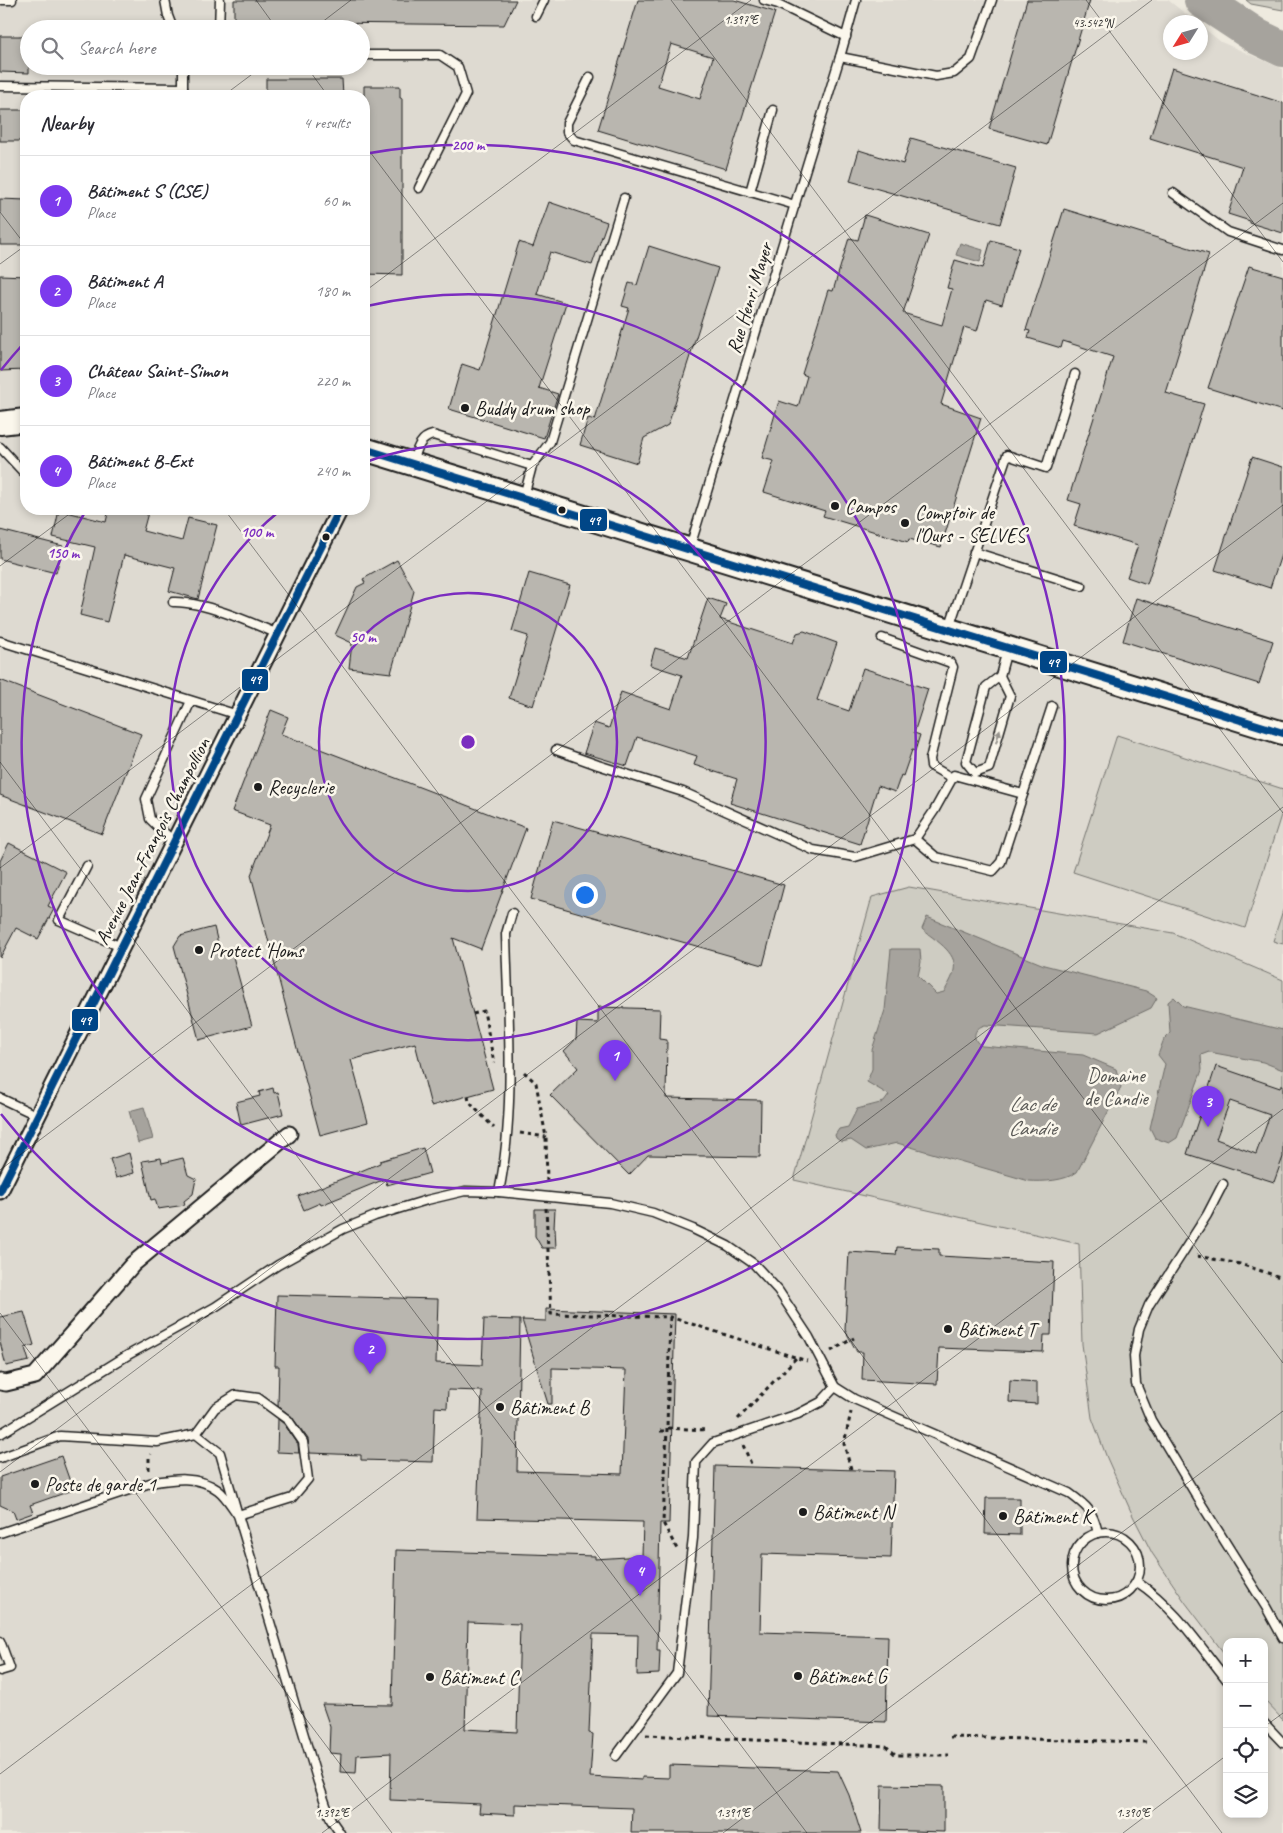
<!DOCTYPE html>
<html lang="en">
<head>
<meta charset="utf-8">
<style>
  :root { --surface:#fff; --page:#f7f7f7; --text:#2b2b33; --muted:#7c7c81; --line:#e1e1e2; --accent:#7c3aed }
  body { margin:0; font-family:Caveat,sans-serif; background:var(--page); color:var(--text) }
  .controls { position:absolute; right:15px; bottom:15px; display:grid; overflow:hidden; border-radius:10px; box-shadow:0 2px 8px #0003 }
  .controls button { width:45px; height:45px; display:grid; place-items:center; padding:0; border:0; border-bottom:1px solid var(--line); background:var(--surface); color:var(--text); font:25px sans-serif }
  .compass { position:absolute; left:1163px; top:15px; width:45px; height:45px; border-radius:50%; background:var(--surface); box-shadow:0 2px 8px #0003; rotate:233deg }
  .you { position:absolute; left:584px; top:894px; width:18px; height:18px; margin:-12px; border:4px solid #fff; border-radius:50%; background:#1a73e8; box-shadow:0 0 0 8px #1a73e833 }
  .badge { display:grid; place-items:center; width:32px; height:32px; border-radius:50%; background:var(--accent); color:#fff; font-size:16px; font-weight:700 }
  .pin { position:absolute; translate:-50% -41px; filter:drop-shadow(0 1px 2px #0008) }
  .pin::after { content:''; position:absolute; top:26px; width:18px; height:15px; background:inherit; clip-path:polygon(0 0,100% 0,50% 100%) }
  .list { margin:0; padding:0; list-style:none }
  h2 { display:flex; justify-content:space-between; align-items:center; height:65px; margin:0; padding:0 20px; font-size:21px }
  h2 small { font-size:16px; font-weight:400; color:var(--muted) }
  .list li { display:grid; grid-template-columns:32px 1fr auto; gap:15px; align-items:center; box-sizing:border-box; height:90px; padding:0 20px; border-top:1px solid var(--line) }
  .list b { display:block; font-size:19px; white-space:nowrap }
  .list p { margin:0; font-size:16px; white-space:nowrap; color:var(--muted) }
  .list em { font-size:16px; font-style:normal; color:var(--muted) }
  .icon { flex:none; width:28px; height:28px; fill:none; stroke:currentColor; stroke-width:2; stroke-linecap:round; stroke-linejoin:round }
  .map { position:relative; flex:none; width:1283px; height:1833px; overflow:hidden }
  .search { position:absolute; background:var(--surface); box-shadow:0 2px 8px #0003; left:20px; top:20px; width:350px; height:55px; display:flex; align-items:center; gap:12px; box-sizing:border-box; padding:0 18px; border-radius:28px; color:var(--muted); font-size:19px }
  .panel { position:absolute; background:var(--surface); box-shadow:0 2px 8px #0003; left:20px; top:90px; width:350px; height:425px; border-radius:20px }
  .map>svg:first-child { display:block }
</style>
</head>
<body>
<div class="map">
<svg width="1283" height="1833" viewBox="0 0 1283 1833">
  <rect width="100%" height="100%" fill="#eeeadf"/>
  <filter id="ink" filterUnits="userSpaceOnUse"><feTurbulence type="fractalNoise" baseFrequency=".02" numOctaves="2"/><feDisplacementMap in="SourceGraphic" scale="10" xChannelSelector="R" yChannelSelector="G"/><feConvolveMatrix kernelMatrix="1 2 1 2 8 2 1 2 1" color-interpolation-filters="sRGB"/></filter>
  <g filter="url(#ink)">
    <path fill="#dedad1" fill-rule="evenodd" d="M 0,0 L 1168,0 L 1196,22 L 1170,22 L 1170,52 L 1200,52 L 1201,26 L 1221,42 L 1283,69 L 1283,980 L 1173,933 L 909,887 L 794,1179 L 1079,1244 L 1082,1343 L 1092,1418 L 1133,1516 L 1152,1553 L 1185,1602 L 1227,1657 L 1227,1814 L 1264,1814 L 1264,1700 L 1283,1720 L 1283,1833 L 0,1833 ZM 29,29 L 361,29 L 361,66 L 29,66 ZM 26,96 L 364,96 L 364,509 L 26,509 Z"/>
    <g fill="#ceccc2" stroke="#75746f">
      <polygon points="1246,0 1283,0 1283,10 1251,4"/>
      <polygon points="1117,735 1283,789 1283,809 1245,928 1073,872"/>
      <polygon points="909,887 1173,933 1283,980 1283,1720 1264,1700 1264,1642 1227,1642 1227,1657 1185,1602 1152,1553 1133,1516 1107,1458 1092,1418 1082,1344 1079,1244 794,1180 872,897"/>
      <polygon points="1283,910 1283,944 1273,941"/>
    </g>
    <g fill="#a6a39d" stroke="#6f6d69">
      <polygon points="960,243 983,250 980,262 956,255"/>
      <path d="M 927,917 L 1044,965 L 1146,991 L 1157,998 L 1151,1008 L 1098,1033 L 985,1025 C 973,1028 971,1040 982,1046 L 1083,1055 L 1116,1069 L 1121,1087 L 1077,1172 C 1065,1181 1043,1182 1029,1181 L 897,1143 L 866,1150 L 851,1140 L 841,1142 L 836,1138 L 835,1135 L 839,1129 L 848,1127 L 857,1109 L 884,1102 L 889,1095 L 867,1082 L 872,1069 L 872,1050 L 885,1010 L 891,949 L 920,949 L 921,962 L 918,976 L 936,994 L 944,992 C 948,985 953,977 954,970 C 958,952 933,939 922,929 Z"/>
      <polygon points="1174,997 1183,1006 1283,1030 1283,1070 1263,1062 1209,1052 1201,1055 1202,1070 1177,1138 1169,1143 1155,1138 1150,1128 1165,1064 1158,1055 1164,1039 1170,1033 1168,1002"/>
      <polygon points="144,1107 153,1139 138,1143 129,1111"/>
    </g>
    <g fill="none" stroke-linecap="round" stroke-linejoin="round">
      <polyline stroke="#a6a39d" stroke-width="36" points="1202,0 1258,37 1283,49"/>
    </g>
    <g fill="#b9b6af" stroke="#1c1c1c" fill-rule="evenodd">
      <polygon points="234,0 516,0 504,25 234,22"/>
      <path d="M 638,0 L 734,0 L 775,12 L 726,169 L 598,130 ZM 671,44 L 713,57 L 700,99 L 658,86 Z"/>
      <polygon points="1027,0 1090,0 1047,145 989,129"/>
      <polygon points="0,36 29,36 29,73 0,72"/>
      <polygon points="1172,68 1283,103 1283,233 1250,223 1250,221 1228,214 1243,167 1150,138"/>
      <polygon points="266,79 342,79 343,96 266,96"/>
      <polygon points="364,86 400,86 400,98 402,98 402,275 364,274"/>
      <rect x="0" y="110" width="26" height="31"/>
      <polygon points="911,138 1016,168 1000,224 850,181 859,150 903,164"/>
      <polygon points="0,199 26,200 26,245 0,245"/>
      <polygon points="549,202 607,222 592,265 550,252 537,294 566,303 539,388 558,394 544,438 449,409 462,364 480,370 519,242 533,247"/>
      <polygon points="1064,209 1209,254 1166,393 1204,404 1147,584 1127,577 1138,545 1074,526 1081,504 1068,500 1113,357 1063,341 1061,348 1028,338 1030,331 1026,330"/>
      <polygon points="865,215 929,235 903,313 942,325 952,289 947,288 955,260 983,268 991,240 1019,248 1002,305 986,300 977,331 964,327 941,404 981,418 941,547 909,539 908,542 892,537 823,516 825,511 764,492 774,461 762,458 779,401 798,407 807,376 802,374 828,290 833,291 849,238 858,240"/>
      <polygon points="649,246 718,268 668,425 644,438 637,463 580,445 588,418 595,420 629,308 622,306 629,283 637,285"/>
      <polygon points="1249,266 1283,276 1283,411 1208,388"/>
      <polygon points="0,275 26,276 26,370 0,371"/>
      <polygon points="1252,457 1283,467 1283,549 1270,588 1215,570"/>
      <polygon points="109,509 149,509 143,531 182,541 188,518 217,525 198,599 169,591 175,568 124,555 107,622 80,615 95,547 53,537 59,510 106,522"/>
      <polygon points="0,530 63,546 56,573 0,559"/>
      <polygon points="397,560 414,591 391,673 349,668 352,643 335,635 357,587 365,583 363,579"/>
      <polygon points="529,573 570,585 533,706 509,698 528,636 512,631"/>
      <polygon points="708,598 726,604 720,619 793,643 797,633 804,631 837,643 817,700 849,711 863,668 928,689 914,733 920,735 915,751 912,750 903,776 901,775 895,792 878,786 860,844 730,803 737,779 694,765 697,756 637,737 627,766 584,753 594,723 609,728 621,692 671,709 682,675 650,665 655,648 688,658"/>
      <polygon points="1136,598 1273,641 1259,684 1123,641"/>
      <polygon points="0,680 141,734 102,834 0,795"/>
      <polygon points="271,710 288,717 281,734 526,828 481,949 453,938 493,1089 431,1106 415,1043 351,1060 368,1122 320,1135 251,875 270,825 232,811"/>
      <polygon points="553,820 784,885 763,965 531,899"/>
      <polygon points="9,843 66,872 48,906 54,909 38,939 16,928 0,958 0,861"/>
      <polygon points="214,927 221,956 232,953 252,1026 199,1040 174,946 180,936"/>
      <polygon points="598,1007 660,1009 659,1039 667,1040 666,1098 761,1100 760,1157 648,1155 629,1175 550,1095 578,1068 564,1051 576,1039 577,1022 598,1023"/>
      <path d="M 1216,1066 L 1280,1088 L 1281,1085 L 1283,1085 L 1283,1157 L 1274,1182 L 1187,1154 ZM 1230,1101 L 1270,1115 L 1256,1154 L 1216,1139 Z"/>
      <polygon points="273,1088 274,1093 278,1092 283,1114 241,1125 236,1102 260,1096 259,1092"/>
      <polygon points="423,1148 430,1173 387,1185 385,1179 321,1205 320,1203 304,1210 298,1196 349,1176 380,1163 380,1161"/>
      <polygon points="129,1153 134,1173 116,1178 110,1159"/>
      <polygon points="161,1158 162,1163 183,1158 188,1175 196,1179 193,1194 184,1201 185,1205 158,1209 155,1199 151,1200 142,1161"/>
      <polygon points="535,1209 555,1209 554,1228 555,1228 556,1248 542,1248 535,1236"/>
      <polygon points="897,1247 939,1249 939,1256 1054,1262 1051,1335 1044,1335 1043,1352 939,1348 937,1384 862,1380 863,1352 857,1352 845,1330 849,1252 896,1255"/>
      <path d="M 277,1295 L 438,1299 L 436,1363 L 482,1365 L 484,1319 L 520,1320 L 517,1471 L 622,1474 L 626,1370 L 552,1368 L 552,1404 L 548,1404 L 522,1320 L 546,1321 L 546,1309 L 675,1314 L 669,1523 L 660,1523 L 657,1650 L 660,1650 L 659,1674 L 637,1675 L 638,1635 L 593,1634 L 589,1733 L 593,1734 L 590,1777 L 642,1780 L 642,1777 L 669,1778 L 669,1765 L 838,1771 L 849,1795 L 861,1833 L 631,1833 L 632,1808 L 515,1804 L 515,1815 L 479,1813 L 480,1804 L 390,1800 L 391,1753 L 357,1755 L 356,1773 L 340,1772 L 341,1754 L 329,1753 L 330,1727 L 322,1704 L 392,1705 L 396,1550 L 595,1556 L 595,1559 L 642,1556 L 643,1522 L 477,1518 L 482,1391 L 448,1390 L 447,1408 L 435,1407 L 433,1462 L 361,1460 L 361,1455 L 310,1453 L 308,1439 L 292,1417 L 278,1406 L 279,1366 L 275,1366 ZM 468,1622 L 520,1624 L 517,1732 L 465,1729 Z"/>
      <polygon points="24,1312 34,1345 25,1348 29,1361 6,1366 0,1342 0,1317"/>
      <polygon points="1010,1380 1037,1382 1037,1404 1009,1402"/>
      <polygon points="278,1419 284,1424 298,1444 299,1453 277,1452"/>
      <polygon points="61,1456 73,1490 30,1505 33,1513 16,1519 13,1511 0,1505 0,1477"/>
      <polygon points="715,1466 894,1471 891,1558 762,1554 760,1632 888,1636 886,1722 708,1716"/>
      <polygon points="986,1498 1020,1498 1020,1535 985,1534"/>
      <polygon points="882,1785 944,1786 944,1832 881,1830"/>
    </g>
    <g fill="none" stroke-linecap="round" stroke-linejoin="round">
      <defs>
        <g id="lane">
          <polyline points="0,0 12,0"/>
          <polyline points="165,0 168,16 173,29"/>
          <polyline points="764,0 778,4 846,37"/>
          <polyline points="536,16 544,0"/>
          <polyline points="219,29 220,0"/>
          <polyline points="361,55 440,55 458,67 466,94 419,188"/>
          <polyline points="840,57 936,76 954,73 971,59 992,0"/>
          <polyline points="183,66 183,96"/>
          <polyline points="590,77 567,123 567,132 574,140 795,205"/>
          <polyline points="0,86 183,88"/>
          <polyline points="750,192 773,110"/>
          <polyline points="1173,193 1228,232 1283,250"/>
          <polyline points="0,447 26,475"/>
          <path d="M 413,462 C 417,450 419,438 433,435 L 532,466"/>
          <polyline points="524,496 532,466 550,442 624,198"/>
          <polyline points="690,547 840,57 856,0"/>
          <polyline points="974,552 1082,586"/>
          <path d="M 173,602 C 202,601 250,622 278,634"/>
          <polyline points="949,628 1007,455 1046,468 1075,374"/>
          <polyline points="882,638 951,663 953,667 930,759 931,766 952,778"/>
          <polyline points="0,641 238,715"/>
          <polyline points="556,750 598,765 683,792 813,850 855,857 915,839 934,811 954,775 1023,794"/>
          <polyline points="975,773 989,768 1010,696 1000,676 1007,650"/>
          <polyline points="975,773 966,762 986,687 1000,676"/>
          <polyline points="915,839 936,857 993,871 1001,862 1052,706"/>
          <polyline points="174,842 150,819 146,799 191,701"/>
          <polyline points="87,866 59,920 121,947"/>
          <polyline points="0,1098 38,1116"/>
          <polyline points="1223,1184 1207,1215 1149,1305 1139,1329 1134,1356 1136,1384 1151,1420 1202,1505 1266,1607 1283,1638"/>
          <path d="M 499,1192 C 516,1107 508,1019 506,934 L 512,913"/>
          <path d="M 0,1434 L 128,1355 L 215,1307 L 278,1265 L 343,1229 L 375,1216 L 427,1200 L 465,1191 L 499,1192 L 610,1203 L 653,1213 L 693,1229 L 728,1246 L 754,1264 L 778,1290 L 809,1337 L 835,1387 L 854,1399 L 1069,1493 C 1087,1506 1093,1511 1098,1533"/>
          <polyline points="0,1458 60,1436 157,1442 196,1434 220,1453 238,1515 292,1498 308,1479 303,1442 288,1420 258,1398 236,1395 215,1408 196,1434"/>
          <circle cx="1106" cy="1566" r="34"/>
          <path d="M 0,1533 L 150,1483 C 173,1479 198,1475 218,1490 C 226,1496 232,1507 238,1515 L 318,1782 L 331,1820 L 340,1833"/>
          <path d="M 1137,1582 C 1174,1606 1199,1645 1227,1680"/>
          <polyline points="0,1641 10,1668 0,1671"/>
          <polyline points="1264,1723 1283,1743"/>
          <polyline points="616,1756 677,1673 693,1538 696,1462 713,1443 798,1414 821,1402 835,1387"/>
        </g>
        <g id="street">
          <polyline points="0,1191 340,509"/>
          <polyline points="0,1382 6,1383 35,1376 133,1264 289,1134"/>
        </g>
        <g id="secondary">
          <polyline points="0,423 26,420"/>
          <polyline points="364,449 1283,733"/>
        </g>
      </defs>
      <use href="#lane" stroke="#1c1c1c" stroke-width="11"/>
      <use href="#street" stroke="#1c1c1c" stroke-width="19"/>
      <use href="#secondary" stroke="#1c1c1c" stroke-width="26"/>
      <g stroke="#1c1c1c" stroke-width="3" stroke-dasharray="4 4" stroke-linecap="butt">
        <polyline points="473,1014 484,1011 494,1063"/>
        <polyline points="524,1072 536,1083 546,1137 547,1185"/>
        <polyline points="468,1096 469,1102 494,1128"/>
        <polyline points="520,1133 546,1137"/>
        <polyline points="546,1208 551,1314 670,1317 807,1361"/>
        <polyline points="1197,1256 1240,1264 1283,1278"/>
        <polyline points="670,1317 667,1428 707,1430"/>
        <polyline points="831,1351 854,1338"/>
        <polyline points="738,1419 796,1358"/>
        <polyline points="667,1428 663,1523 677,1549"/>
        <polyline points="660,1431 666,1431"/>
        <polyline points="743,1445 752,1466"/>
        <polyline points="851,1469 844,1444 851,1412"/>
        <polyline points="149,1470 149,1458 151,1454"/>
        <polyline points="646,1735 886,1746 896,1755 949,1755"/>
        <polyline points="950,1737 1146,1742"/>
      </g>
      <use href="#lane" stroke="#fbf7ec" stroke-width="8"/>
      <use href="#street" stroke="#fbf7ec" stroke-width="15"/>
      <use href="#secondary" stroke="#fbf7ec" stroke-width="22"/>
      <defs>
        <g id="bus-1">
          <polyline points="364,449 1283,733"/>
          <polyline points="0,1191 340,509"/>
        </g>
      </defs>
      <use href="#bus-1" stroke="#fbf7ec" stroke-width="11"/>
      <use href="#bus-1" stroke="#004687" stroke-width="8"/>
    </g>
    <defs><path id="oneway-solid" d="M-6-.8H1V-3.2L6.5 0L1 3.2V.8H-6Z" transform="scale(1.25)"/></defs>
    <use fill="#97948e" href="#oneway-solid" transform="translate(998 736) rotate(-74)"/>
  </g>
  <path fill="none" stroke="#1c1c1c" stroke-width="1" stroke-opacity="0.45" d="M 256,0 L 277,29M 671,0 L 1283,813M 1086,0 L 1283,262M 313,29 L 351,0M 306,66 L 328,96M 223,96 L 263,66M 364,144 L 1283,1363M 0,212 L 26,246M 0,264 L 26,245M 364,292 L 751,0M 224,509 L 1222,1833M 0,566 L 76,509M 0,762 L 807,1833M 0,868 L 1152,0M 0,1170 L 1283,203M 0,1313 L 392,1833M 0,1472 L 1283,505M 1264,1727 L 1283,1713M 0,1774 L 1283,807M 322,1833 L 1283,1109M 723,1833 L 1283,1411M 1123,1833 L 1227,1755"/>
  <g fill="none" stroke="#7b2cbf" stroke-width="2.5">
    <circle cx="468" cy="742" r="149"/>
    <path d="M366 462A298 298 0 1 1 282 509"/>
    <path d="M367 306A447 447 0 1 1 85 512"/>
    <path d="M1 370A597 597 0 0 1 24 343M364 154A597 597 0 1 1 1 1114"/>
  </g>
  <g fill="#1c1c1c" stroke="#fbf7ec" stroke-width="2">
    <circle cx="465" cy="408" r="5"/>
    <circle cx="835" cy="506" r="5"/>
    <circle cx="562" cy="510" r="4.5"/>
    <circle cx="905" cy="523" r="5"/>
    <circle cx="326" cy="537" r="4.5"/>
    <circle cx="258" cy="787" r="5"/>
    <circle cx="199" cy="950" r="5"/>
    <circle cx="948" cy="1329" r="5"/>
    <circle cx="500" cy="1407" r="5"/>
    <circle cx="35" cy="1484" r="5"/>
    <circle cx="803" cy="1512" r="5"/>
    <circle cx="1003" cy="1516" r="5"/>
    <circle cx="798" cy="1676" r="5"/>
    <circle cx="430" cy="1677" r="5"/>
  </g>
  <g text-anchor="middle" stroke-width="5" stroke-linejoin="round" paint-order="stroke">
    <g font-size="20" fill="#1c1c1c" stroke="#fbf7ec">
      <text transform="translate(749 298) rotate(-73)" y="7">Rue Henri Mayer</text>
      <text transform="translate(152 841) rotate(-63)" y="7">Avenue Jean-François Champollion</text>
    </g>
    <g font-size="20" fill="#1c1c1c" stroke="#fbf7ec" text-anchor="start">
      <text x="475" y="415">Buddy drum shop</text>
      <text x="845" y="513">Campos</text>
      <text x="915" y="519">Comptoir de<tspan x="915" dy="23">l'Ours - SELVES</tspan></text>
      <text x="268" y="794">Recyclerie</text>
      <text x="209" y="957">Protect 'Homs</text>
      <text x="958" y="1336">Bâtiment T</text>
      <text x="510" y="1414">Bâtiment B</text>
      <text x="45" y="1491">Poste de garde 1</text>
      <text x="813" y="1519">Bâtiment N</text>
      <text x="1013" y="1523">Bâtiment K</text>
      <text x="808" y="1683">Bâtiment G</text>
      <text x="440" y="1684">Bâtiment C</text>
    </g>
    <g font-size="20" fill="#51514e" stroke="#fbf7ec">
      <text x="1116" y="1082">Domaine<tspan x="1116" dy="23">de Candie</tspan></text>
    </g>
    <g font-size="21" font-style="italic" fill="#5a5956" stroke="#fbf7ec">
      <text x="1032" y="1111">Lac de<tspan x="1032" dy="24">Candie</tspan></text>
    </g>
  </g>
  <g font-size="12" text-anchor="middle" fill="#1c1c1c" stroke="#fbf7ec" stroke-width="5" stroke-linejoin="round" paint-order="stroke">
    <text x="741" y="24">1.397°E</text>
    <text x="1093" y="27">43.542°N</text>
    <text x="332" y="1817">1.392°E</text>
    <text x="733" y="1817">1.391°E</text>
    <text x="1133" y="1817">1.390°E</text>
  </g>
  <circle cx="468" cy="742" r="8" fill="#7b2cbf" stroke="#fbf7ec" stroke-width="2.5"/>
  <g font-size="15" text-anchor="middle" font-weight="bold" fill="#7b2cbf" stroke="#fbf7ec" stroke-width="5" stroke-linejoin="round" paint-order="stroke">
    <text x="468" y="150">200 m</text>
    <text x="257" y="537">100 m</text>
    <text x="63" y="558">150 m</text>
    <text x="363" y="642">50 m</text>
  </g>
  <g stroke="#fbf7ec" stroke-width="2">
    <rect x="579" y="508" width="29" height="24" rx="5" fill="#004687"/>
    <rect x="1039" y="650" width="29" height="24" rx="5" fill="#004687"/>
    <rect x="241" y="668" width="28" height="24" rx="5" fill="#004687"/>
    <rect x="71" y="1008" width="28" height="24" rx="5" fill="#004687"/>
  </g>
  <g font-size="14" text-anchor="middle" font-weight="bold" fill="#fff">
    <text x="594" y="525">49</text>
    <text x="1053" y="667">49</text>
    <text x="255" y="684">49</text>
    <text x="85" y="1025">49</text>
  </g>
</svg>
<div class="controls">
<button>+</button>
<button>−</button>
<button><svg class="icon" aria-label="locate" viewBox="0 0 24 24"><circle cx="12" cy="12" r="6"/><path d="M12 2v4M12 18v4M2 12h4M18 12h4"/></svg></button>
<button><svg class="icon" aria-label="layers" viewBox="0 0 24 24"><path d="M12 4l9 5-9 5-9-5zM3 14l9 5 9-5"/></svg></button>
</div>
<svg class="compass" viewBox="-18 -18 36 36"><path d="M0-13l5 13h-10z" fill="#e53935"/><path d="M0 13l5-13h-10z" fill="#7c7c81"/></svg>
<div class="you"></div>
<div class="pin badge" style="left:615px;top:1081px">1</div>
<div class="pin badge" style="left:370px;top:1374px">2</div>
<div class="pin badge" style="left:1208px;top:1127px">3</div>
<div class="pin badge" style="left:640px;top:1596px">4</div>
<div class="search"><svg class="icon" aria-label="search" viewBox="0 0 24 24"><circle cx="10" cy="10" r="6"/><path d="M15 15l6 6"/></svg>Search here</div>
<section class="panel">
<h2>Nearby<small>4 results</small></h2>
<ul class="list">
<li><span class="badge">1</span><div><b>Bâtiment S (CSE)</b><p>Place</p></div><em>60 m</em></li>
<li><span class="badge">2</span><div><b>Bâtiment A</b><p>Place</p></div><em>180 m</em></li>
<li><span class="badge">3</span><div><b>Château Saint-Simon</b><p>Place</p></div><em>220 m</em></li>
<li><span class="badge">4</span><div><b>Bâtiment B-Ext</b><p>Place</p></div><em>240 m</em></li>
</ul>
</section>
</div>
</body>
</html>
